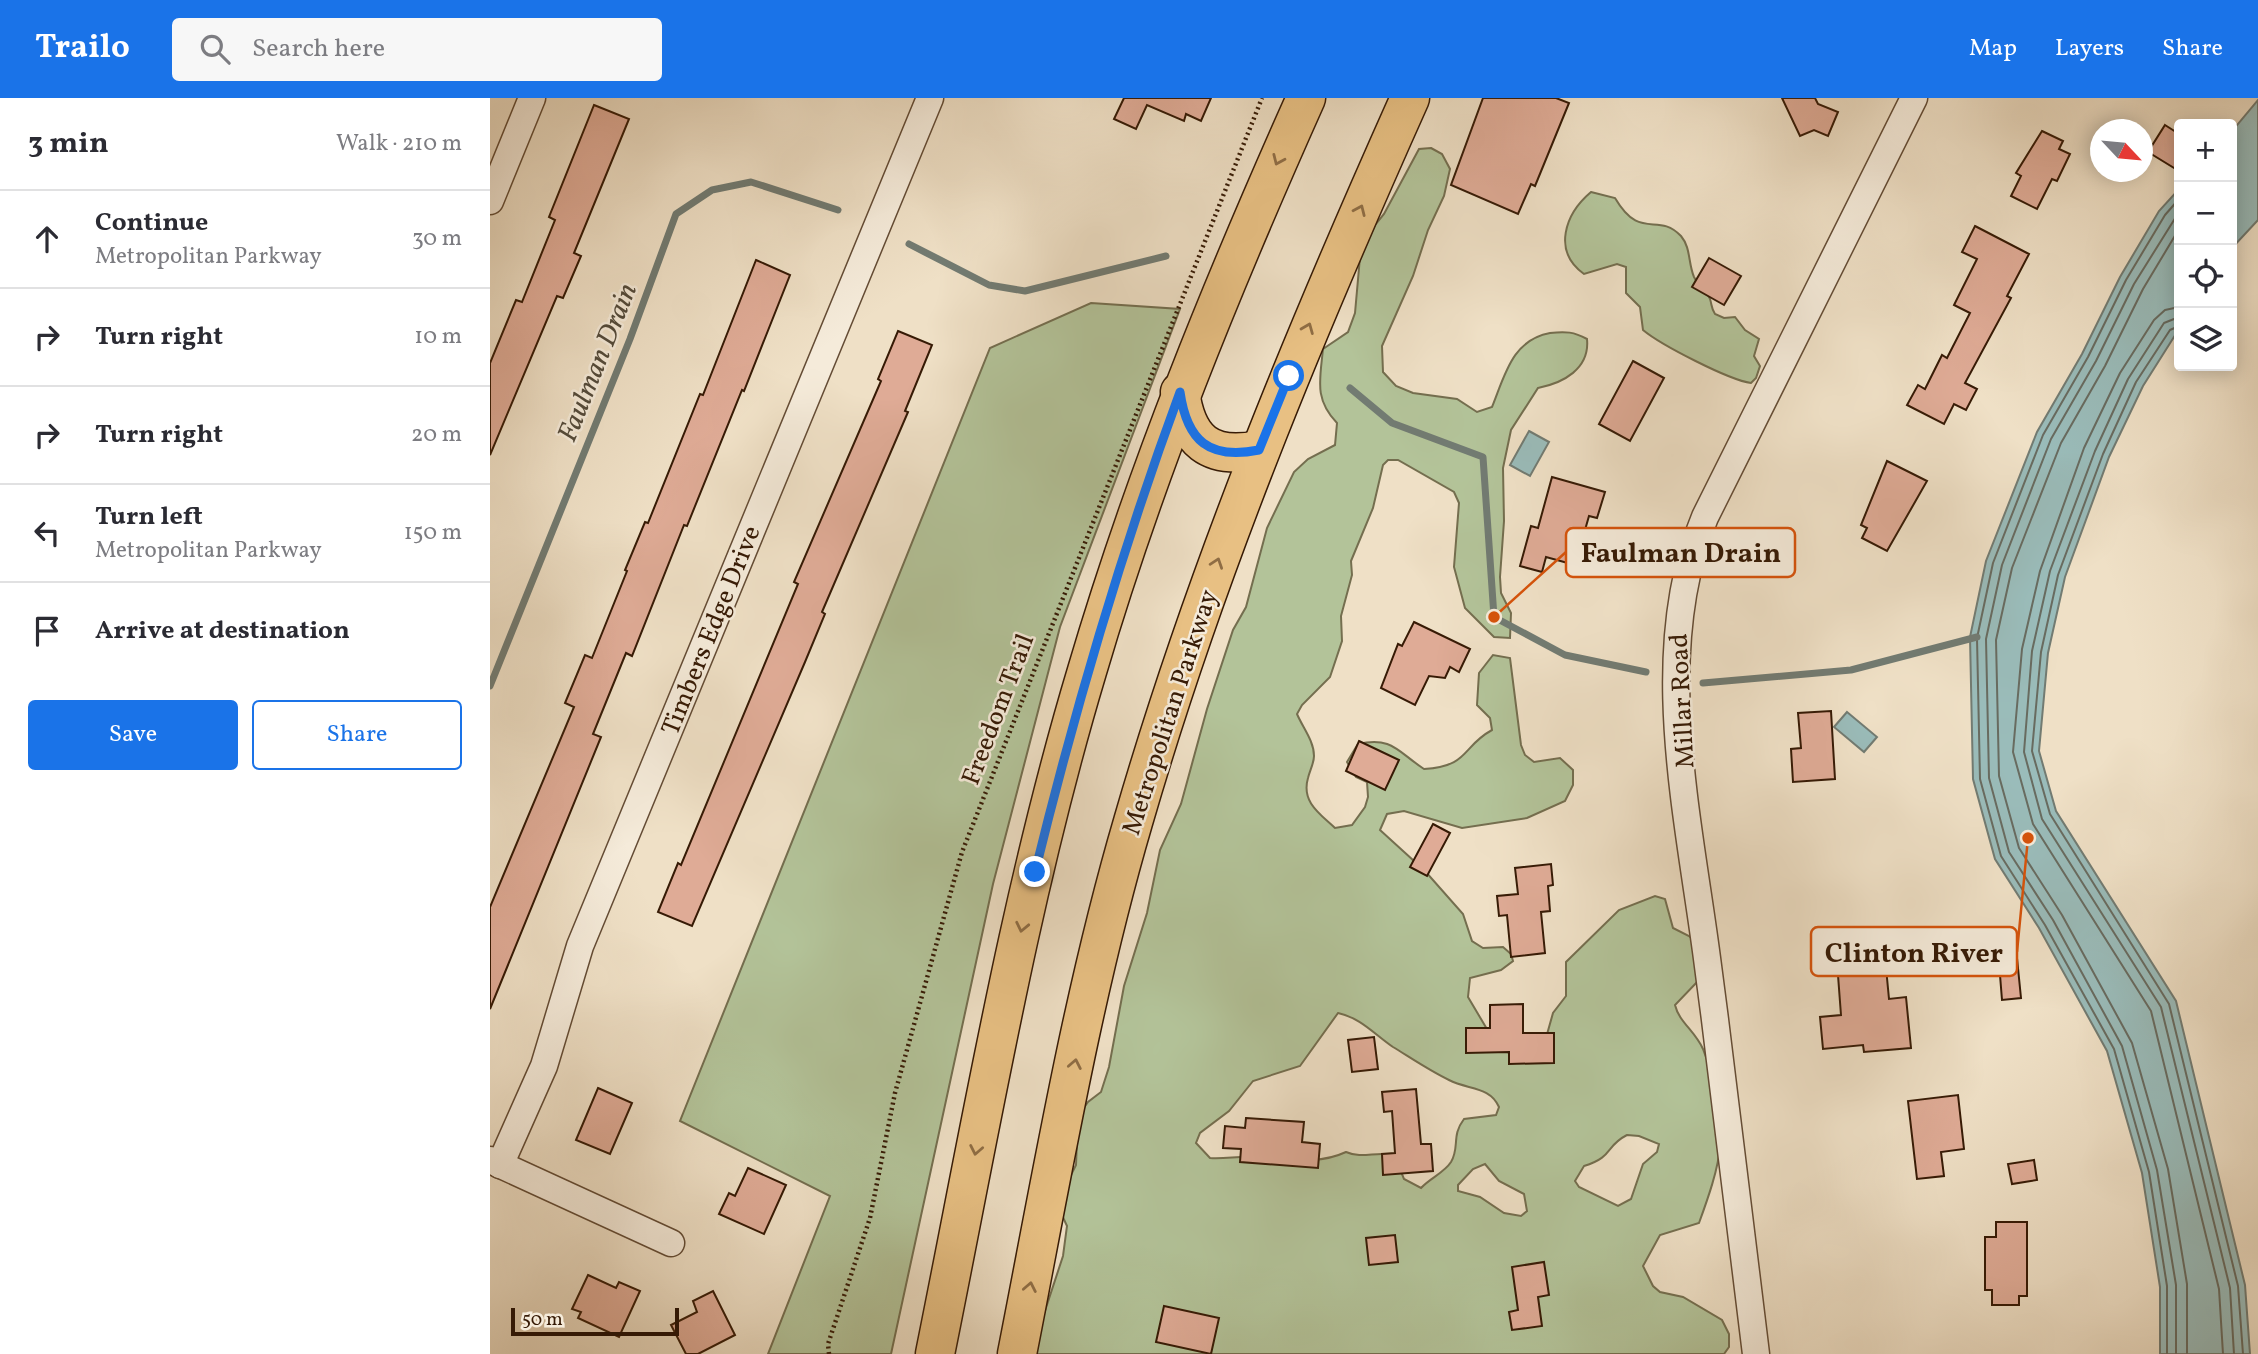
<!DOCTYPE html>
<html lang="en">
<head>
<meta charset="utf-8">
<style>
  :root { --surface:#fff; --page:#f7f7f7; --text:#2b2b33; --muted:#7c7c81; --line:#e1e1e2; --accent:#1a73e8 }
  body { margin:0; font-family:Vollkorn,serif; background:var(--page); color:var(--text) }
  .controls { position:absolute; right:21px; top:21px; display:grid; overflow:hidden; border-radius:7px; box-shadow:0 4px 18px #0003 }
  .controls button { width:63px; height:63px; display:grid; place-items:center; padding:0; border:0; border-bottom:2px solid var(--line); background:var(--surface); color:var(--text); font:35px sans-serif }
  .compass { position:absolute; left:1600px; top:21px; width:63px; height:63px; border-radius:50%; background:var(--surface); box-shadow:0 4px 18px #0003; rotate:116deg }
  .scale { position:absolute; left:21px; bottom:18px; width:168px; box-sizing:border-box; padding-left:7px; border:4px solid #361a05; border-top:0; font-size:19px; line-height:24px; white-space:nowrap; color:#361a05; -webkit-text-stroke:5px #f5ebda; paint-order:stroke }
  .stop { position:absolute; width:21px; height:21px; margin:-16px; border:5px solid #1a73e8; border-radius:50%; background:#fff }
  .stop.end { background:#1a73e8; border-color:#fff; box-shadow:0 2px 7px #0008 }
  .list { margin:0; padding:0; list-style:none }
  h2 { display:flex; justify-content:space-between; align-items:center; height:91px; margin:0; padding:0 28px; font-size:30px }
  h2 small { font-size:23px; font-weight:400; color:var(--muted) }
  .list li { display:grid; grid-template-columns:46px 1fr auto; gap:21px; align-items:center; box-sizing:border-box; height:98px; padding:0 28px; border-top:2px solid var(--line) }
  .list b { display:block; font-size:26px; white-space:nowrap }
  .list p { margin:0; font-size:23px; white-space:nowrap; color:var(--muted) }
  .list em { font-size:23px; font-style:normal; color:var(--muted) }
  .actions { display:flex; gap:14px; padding:21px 28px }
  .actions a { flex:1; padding:16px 0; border:2px solid var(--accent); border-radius:7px; text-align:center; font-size:24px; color:var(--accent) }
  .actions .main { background:var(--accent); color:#fff }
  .icon { flex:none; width:38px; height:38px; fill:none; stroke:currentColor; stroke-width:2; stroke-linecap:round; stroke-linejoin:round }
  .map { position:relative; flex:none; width:1768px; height:1256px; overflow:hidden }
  header { display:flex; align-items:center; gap:42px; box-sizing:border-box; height:98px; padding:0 35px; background:var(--accent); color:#fff }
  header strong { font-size:33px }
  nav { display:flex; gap:38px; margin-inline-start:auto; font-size:24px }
  .search { width:490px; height:63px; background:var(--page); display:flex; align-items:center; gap:18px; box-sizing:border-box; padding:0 24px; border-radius:7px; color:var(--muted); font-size:26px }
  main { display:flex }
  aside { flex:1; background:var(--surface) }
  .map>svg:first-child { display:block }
</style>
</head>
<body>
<header>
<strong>Trailo</strong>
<div class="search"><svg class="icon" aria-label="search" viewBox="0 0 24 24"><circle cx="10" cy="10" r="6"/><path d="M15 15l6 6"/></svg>Search here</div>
<nav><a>Map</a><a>Layers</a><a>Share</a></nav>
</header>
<main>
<aside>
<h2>3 min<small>Walk · 210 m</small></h2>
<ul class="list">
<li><svg class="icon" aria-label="ahead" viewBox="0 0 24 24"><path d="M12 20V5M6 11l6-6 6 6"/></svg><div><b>Continue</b><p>Metropolitan Parkway</p></div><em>30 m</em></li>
<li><svg class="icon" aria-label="right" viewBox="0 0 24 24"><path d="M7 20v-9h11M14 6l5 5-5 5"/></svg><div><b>Turn right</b></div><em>10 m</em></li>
<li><svg class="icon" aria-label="right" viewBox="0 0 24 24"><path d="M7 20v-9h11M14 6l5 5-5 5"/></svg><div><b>Turn right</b></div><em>20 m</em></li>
<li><svg class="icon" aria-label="left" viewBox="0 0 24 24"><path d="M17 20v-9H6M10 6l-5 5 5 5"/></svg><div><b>Turn left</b><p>Metropolitan Parkway</p></div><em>150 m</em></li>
<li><svg class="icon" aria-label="arrive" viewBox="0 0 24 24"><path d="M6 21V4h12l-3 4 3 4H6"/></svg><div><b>Arrive at destination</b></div></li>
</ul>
<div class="actions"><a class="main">Save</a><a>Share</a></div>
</aside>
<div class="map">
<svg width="1768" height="1256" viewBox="0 0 1768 1256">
  <rect width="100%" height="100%" fill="#efe0c6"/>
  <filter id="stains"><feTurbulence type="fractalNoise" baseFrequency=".00286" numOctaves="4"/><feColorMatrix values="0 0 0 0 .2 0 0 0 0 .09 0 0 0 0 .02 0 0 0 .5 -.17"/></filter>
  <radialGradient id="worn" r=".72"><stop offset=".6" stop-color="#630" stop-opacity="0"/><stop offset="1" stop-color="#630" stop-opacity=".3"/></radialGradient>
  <g fill="#b3c399" stroke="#746e4f" stroke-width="2" fill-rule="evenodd">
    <path d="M 941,50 L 952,56 L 960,71 L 954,98 L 938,132 L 923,178 L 892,248 L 893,274 L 906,288 L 923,295 L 967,301 L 987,314 L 1002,309 C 1015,277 1022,242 1060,235 C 1076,233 1084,234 1097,241 C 1100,271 1073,285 1048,290 L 1021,332 L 1013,370 L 1014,423 L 1010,479 L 1011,495 L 1021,515 L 1020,540 L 1004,539 L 975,510 L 964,469 L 969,405 L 964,394 L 908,362 L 898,362 L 893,367 L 883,410 L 861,463 L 862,477 L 851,518 L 852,543 L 840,579 L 812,607 L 807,616 C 813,630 824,643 824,658 C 824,665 820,672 818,680 C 811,704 830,716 845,730 L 862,727 L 875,709 L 878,699 L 877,684 L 866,679 L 857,664 L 868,646 C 902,638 908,654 934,671 C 980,668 971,649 1002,632 L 1000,620 L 987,607 L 989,575 L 1003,557 L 1020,560 L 1031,647 L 1035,657 L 1044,664 L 1070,660 L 1083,672 L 1083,687 L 1075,703 L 1037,720 L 972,730 L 914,713 L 897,716 L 890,732 L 935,773 L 973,816 L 982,843 L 993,850 L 1013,849 L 1021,856 L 1023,863 L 1011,872 L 980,880 L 978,899 L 1007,948 L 1024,958 L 1054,947 L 1063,915 L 1076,898 L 1076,864 L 1129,812 L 1165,798 L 1175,801 L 1183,830 L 1199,838 L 1215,851 L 1209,882 L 1185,907 C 1189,924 1205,933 1213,951 C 1224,979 1231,1017 1230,1047 C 1229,1070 1217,1103 1209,1125 L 1170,1137 L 1153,1168 L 1163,1188 L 1170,1194 L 1193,1199 L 1232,1222 L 1239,1236 L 1239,1249 L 1234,1256 L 546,1256 L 551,1225 L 573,1158 L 577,1128 L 571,1115 L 575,1089 L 586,1067 L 588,1018 L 598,1004 L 611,994 L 619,969 L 634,888 L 657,815 L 670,752 L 691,706 L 717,611 L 743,532 L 756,509 L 777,430 L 804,374 L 818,361 L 845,347 L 847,325 C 824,301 830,282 833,251 L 858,234 L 865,215 L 870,159 L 885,127 L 894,116 L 929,51 ZM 848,915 C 871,920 884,936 903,949 C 921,960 940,973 959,982 C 978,992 1000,988 1009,1009 L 1006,1017 L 974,1021 C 961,1038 970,1049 961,1064 C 954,1075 940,1080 931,1090 L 914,1081 L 905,1059 C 890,1051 874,1062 856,1054 C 826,1068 796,1060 764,1059 C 749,1058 735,1061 720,1060 L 706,1045 L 710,1035 L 739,1013 L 763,983 L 810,968 ZM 1137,1037 L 1149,1038 L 1169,1046 L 1167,1054 L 1153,1066 L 1141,1101 L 1128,1108 L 1089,1089 L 1085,1083 L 1094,1068 C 1124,1059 1115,1048 1137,1037 ZM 995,1066 L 1009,1083 L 1034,1096 L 1037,1113 L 1031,1118 L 1014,1115 L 990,1099 L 968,1093 L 968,1087 L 983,1071 Z"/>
    <path d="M 1101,94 L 1125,100 C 1151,144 1167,113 1191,138 C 1201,150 1198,165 1204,179 C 1208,187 1217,193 1220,201 C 1222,207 1221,210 1225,216 L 1234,220 L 1245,219 L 1255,232 L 1269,241 L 1264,258 L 1270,268 L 1266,280 L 1261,285 C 1239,282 1171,247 1153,232 L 1150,209 L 1136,195 L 1136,169 L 1127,166 L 1094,176 C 1062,153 1075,116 1101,94 Z"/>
    <polygon points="601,205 690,211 570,529 503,786 401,1256 278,1256 340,1098 190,1023 500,250"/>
  </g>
  <g fill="#9abcba" stroke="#727b72" stroke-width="2">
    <polygon points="1768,2 1768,122 1742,150 1742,33"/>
    <polygon points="1689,91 1689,231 1653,288 1619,359 1575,479 1558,555 1549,653 1566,713 1686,903 1755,1187 1760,1256 1670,1256 1670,1189 1652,1075 1617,953 1549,830 1505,761 1483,681 1480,539 1496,463 1547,334 1592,256 1630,179 1669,113"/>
    <polygon points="1039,333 1059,344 1040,378 1020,367"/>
    <polygon points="1357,614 1387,639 1374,654 1344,629"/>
  </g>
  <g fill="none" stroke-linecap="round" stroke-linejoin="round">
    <g stroke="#686b60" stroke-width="2">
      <polyline points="1689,131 1653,191 1615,268 1571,345 1522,470 1506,542 1509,678 1529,750 1572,817 1642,945 1678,1071 1697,1186 1697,1256"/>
      <polyline points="1689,209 1675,212 1664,222 1630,275 1594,350 1550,473 1532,551 1523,654 1543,726 1661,913 1729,1191 1733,1256"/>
      <polyline points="1689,219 1674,225 1638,281 1605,353 1560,473 1542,553 1534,654 1552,721 1671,909 1740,1190 1744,1256"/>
      <polyline points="1689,228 1680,232 1646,284 1613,356 1568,477 1551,554 1542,653 1560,716 1679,906 1748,1188 1753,1256"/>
      <polyline points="1677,1256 1677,1188 1659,1074 1624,951 1555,827 1511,758 1490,681 1487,540 1503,465 1553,337 1598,259 1636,182 1675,117 1689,101"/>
      <polyline points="1686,1256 1686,1187 1667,1072 1632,948 1563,822 1519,754 1499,680 1496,541 1512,467 1561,341 1606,263 1644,186 1689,114"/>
    </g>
    <g stroke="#727b72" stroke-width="7">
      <polyline points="419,146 499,187 535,193 676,158"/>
      <polyline points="860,290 902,325 993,359 1004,519 1075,557 1156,574"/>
      <polyline points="1213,585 1361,572 1487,539"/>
      <polyline points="0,588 140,241 186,116 222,92 261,84 348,112"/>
    </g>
  </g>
  <g fill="#dfab96" stroke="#361a05" stroke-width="2">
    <polygon points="634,0 721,0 711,23 696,16 694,23 657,7 646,31 624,21"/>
    <polygon points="993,0 1066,0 1079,5 1045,88 1041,86 1028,116 961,87"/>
    <polygon points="1292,0 1325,0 1328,6 1348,14 1338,38 1324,32 1310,38"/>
    <polygon points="104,7 139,21 84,155 91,158 73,200 67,198 0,357 0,265 26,202 32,204 65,122 59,119"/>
    <polygon points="1675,27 1689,36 1689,73 1658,54"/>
    <polygon points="1552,33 1573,43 1569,51 1580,56 1567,83 1562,81 1547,111 1521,98 1531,78 1526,75"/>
    <polygon points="1485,128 1539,156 1517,198 1521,200 1475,285 1487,291 1476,312 1464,306 1454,326 1417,307 1428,287 1435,291 1452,257 1457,260 1480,215 1464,207 1487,161 1472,154"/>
    <polygon points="1219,160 1251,178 1234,207 1202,189"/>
    <polygon points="266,162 300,177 254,293 252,292 197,428 194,427 142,558 136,555 103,636 111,639 0,911 0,809 84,609 75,605 95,557 102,560 137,473 135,472 155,424 158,425 210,296 213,297"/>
    <polygon points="408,233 442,247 415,313 418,314 332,514 335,516 315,564 202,828 168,814 188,765 191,767 308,486 304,484 391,283 388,281"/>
    <polygon points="1143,263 1174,280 1140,343 1109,326"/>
    <polygon points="1397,363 1437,383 1397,453 1372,440 1377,430 1371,427"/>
    <polygon points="1062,379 1115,394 1107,420 1099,418 1085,467 1056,459 1052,474 1030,468 1041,428 1048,430"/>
    <polygon points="924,524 980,551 969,574 960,569 955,580 939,578 925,607 891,590 908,546 912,548"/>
    <polygon points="1341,613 1345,681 1303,684 1301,651 1311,650 1308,615"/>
    <polygon points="869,643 909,662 895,692 856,673"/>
    <polygon points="943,726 960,735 937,778 920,769"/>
    <polygon points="1061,766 1063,787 1058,788 1060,813 1051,814 1055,855 1021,859 1017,817 1009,818 1007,798 1028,796 1025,770"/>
    <polygon points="1526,850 1531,900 1512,902 1510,877 1503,877 1501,852"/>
    <polygon points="1395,859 1399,901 1416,899 1421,950 1374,954 1373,947 1333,951 1330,919 1351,917 1347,864"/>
    <polygon points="1033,906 1033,935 1064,935 1064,965 1019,966 1019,954 976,955 976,930 1000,930 1000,907"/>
    <polygon points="884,939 888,971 862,974 858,942"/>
    <polygon points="108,990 142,1005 120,1056 86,1042"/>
    <polygon points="926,991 931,1046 941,1046 943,1073 893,1077 892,1056 905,1055 902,1013 894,1014 892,994"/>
    <polygon points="1468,997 1474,1051 1451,1054 1454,1078 1427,1081 1418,1003"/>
    <polygon points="756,1020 814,1024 812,1044 830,1046 828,1070 750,1064 751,1051 733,1050 735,1028 755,1030"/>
    <polygon points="1544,1062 1547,1082 1522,1086 1518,1066"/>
    <polygon points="258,1070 296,1087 274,1136 229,1116 239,1095 245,1098"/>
    <polygon points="1506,1124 1537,1124 1537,1198 1529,1198 1529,1207 1502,1207 1502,1192 1495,1192 1495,1139 1506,1139"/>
    <polygon points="905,1137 908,1164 879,1167 876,1140"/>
    <polygon points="1054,1164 1059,1197 1048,1199 1052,1228 1022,1232 1019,1214 1028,1212 1022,1169"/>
    <polygon points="98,1177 126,1190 129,1184 150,1193 129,1239 88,1220 91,1214 82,1211"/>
    <polygon points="223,1193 245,1237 208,1256 196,1256 181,1227 207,1214 203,1203"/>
    <polygon points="674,1208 729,1220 721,1256 666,1244"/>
  </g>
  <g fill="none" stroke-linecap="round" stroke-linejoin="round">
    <defs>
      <g id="street">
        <polyline points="0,103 42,0"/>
        <polyline points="0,1062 181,1145"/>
        <polyline points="10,1067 54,968 90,848 440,0"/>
        <path d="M 1266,1256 C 1251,1126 1235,997 1218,868 C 1200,725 1158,556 1215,419 L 1424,0"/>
      </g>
      <g id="primary">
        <path d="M 690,294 C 697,343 719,362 769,352"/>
        <path d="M 445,1256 C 491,1028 530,796 597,573 C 655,376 732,188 816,0"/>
        <path d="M 527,1256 C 562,1078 592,898 643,724 C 715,475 814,237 920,0"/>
      </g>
    </defs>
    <use href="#street" stroke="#644c35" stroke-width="29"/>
    <use href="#primary" stroke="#361a05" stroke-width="41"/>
    <polyline stroke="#361a05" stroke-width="4.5" stroke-dasharray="2 3.5" stroke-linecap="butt" points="339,1256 338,1246 380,1120 405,995 472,754 772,0"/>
    <use href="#street" stroke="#f5ebda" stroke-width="26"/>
    <use href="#primary" stroke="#e8c083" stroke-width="38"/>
  </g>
  <defs><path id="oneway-chevron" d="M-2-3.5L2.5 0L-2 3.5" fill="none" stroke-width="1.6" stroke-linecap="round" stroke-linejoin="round" transform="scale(1.75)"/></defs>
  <g stroke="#8f6d44">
    <use href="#oneway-chevron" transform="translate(788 62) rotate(114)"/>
    <use href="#oneway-chevron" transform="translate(870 112) rotate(-66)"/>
    <use href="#oneway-chevron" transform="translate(818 230) rotate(-68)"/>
    <use href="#oneway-chevron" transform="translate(727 465) rotate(-71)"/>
    <use href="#oneway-chevron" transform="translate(532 829) rotate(102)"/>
    <use href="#oneway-chevron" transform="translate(585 966) rotate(-79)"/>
    <use href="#oneway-chevron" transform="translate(486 1052) rotate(101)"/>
    <use href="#oneway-chevron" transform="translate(540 1189) rotate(-79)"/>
  </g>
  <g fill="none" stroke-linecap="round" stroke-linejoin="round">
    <path stroke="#1a73e8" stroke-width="9" d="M 545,774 C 585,611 632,451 690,294 C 697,343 719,362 769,352 L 799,278"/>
  </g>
  <g text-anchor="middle" stroke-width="5" stroke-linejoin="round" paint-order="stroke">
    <g font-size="26" fill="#361a05" stroke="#f5ebda">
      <text transform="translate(220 532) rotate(-68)" y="9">Timbers Edge Drive</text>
      <text transform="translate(1191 603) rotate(-93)" y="9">Millar Road</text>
      <text transform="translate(507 611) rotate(-69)" y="9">Freedom Trail</text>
      <text transform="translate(679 614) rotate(-72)" y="9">Metropolitan Parkway</text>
    </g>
    <g font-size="28" font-style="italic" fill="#544b3b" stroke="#f5ebda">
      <text transform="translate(106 264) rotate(-68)" y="10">Faulman Drain</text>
    </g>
  </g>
  <path fill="none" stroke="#d6530b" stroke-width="2.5" d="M1004 519L1076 454M1538 740L1527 854"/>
  <g fill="#d6530b" stroke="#f5ebda" stroke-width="2.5">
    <circle cx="1004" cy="519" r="7"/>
    <circle cx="1538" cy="740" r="7"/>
  </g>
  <g fill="#f5ebda" stroke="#d6530b" stroke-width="2.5">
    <rect x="1076" y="430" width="229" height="49" rx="7"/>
    <rect x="1321" y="829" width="206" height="49" rx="7"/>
  </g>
  <g font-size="28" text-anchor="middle" font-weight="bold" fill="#361a05">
    <text x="1191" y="464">Faulman Drain</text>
    <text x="1424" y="864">Clinton River</text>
  </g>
  <rect width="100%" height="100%" filter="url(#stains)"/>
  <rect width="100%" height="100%" fill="url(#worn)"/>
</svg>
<div class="controls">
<button>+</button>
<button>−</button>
<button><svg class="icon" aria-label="locate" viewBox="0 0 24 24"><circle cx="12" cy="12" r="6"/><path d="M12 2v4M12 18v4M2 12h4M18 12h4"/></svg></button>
<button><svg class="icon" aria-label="layers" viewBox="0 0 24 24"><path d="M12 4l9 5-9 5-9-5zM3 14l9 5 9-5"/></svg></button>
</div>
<svg class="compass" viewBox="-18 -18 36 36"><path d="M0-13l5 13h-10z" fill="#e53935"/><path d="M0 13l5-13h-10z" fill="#7c7c81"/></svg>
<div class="scale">50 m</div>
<div class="stop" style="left:799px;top:278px"></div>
<div class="stop end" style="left:545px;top:774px"></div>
</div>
</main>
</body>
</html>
